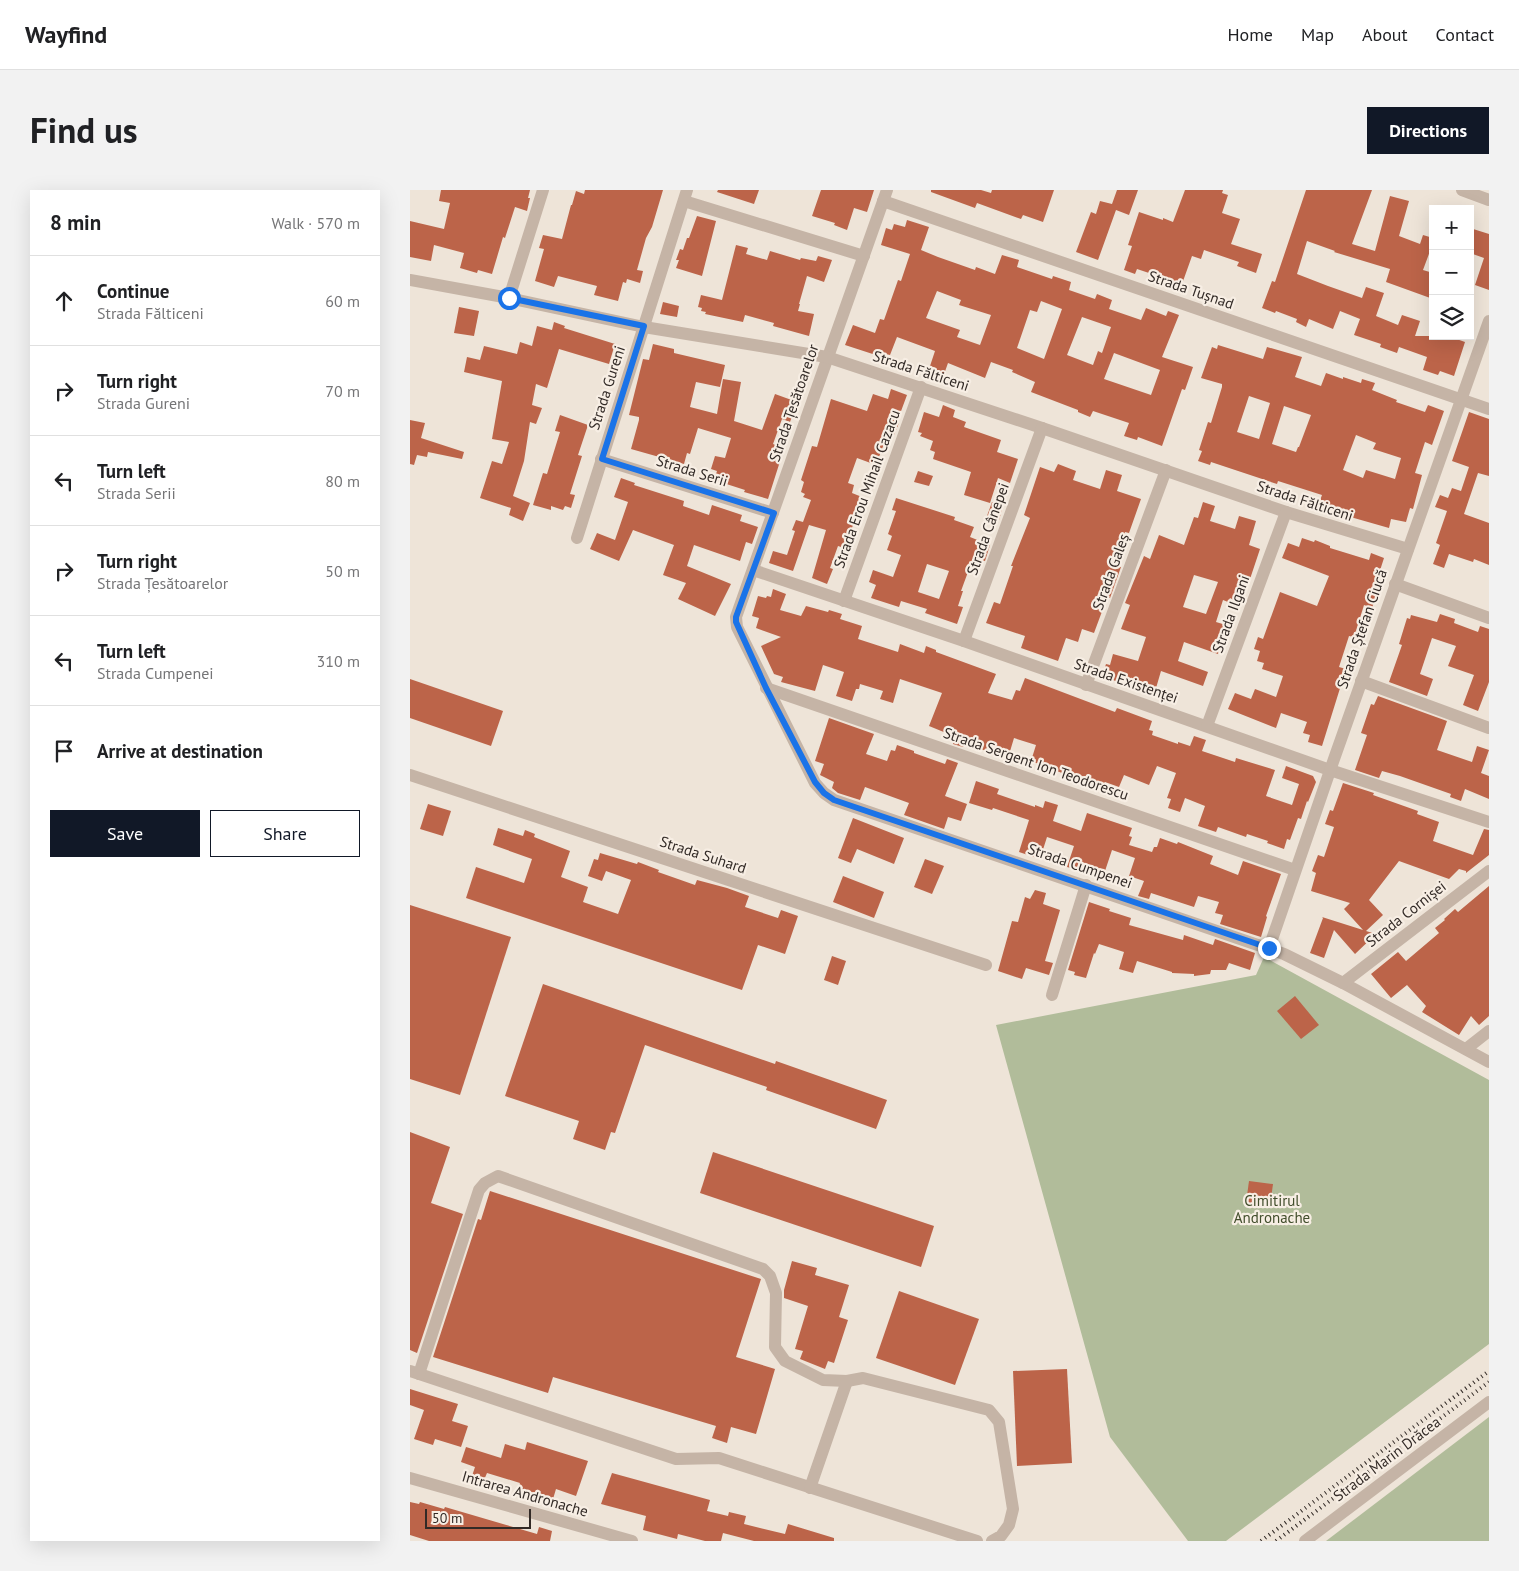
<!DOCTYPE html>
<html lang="en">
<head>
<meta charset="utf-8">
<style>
  :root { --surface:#fff; --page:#f2f2f2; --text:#202124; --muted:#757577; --line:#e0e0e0; --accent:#111827 }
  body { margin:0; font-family:"PT Sans",sans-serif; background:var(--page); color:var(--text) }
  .controls { position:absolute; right:15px; top:15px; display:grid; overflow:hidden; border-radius:0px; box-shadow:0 5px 20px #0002 }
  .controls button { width:45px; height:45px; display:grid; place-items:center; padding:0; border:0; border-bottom:1px solid var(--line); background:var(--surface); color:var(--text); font:25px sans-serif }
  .scale { position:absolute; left:15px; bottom:12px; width:106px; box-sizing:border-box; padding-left:5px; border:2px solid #322a26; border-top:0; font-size:14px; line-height:18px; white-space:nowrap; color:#322a26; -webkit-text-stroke:4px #f7eee4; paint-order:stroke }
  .stop { position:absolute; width:15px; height:15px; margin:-11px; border:4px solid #1a73e8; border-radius:50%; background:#fff }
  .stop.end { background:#1a73e8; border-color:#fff; box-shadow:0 1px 5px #0008 }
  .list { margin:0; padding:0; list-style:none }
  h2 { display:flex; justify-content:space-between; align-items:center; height:65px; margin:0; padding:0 20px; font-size:21px }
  h2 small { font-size:16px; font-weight:400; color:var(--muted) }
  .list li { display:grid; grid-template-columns:32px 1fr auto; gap:15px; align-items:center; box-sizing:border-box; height:90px; padding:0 20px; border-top:1px solid var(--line) }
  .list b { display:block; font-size:19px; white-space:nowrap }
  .list p { margin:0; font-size:16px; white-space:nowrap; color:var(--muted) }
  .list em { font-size:16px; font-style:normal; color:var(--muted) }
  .actions { display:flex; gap:10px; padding:15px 20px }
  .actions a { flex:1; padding:11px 0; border:1px solid var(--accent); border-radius:0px; text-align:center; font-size:18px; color:var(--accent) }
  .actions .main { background:var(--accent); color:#fff }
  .icon { flex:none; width:28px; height:28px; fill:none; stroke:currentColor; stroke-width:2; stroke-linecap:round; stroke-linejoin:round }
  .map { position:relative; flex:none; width:1079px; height:1351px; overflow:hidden; border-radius:0px }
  header { display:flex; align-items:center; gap:30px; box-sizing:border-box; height:70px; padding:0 25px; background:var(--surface); border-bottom:1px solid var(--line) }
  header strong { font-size:24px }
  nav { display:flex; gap:28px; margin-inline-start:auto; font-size:18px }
  .intro { display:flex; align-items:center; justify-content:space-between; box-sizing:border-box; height:120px; padding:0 30px }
  h1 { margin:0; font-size:35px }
  .button { padding:12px 22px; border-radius:0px; background:var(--accent); color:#fff; font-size:18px; font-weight:700 }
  main { display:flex; gap:30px; padding:0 30px }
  aside { flex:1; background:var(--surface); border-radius:0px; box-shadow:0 5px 20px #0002 }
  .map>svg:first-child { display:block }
</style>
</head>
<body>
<header>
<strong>Wayfind</strong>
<nav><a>Home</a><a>Map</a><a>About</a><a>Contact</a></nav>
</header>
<div class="intro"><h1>Find us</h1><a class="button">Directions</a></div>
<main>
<aside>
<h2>8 min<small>Walk · 570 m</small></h2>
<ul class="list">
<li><svg class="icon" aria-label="ahead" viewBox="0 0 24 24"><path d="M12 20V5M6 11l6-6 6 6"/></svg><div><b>Continue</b><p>Strada Fălticeni</p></div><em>60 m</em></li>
<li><svg class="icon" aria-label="right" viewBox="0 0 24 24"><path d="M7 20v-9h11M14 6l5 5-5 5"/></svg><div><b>Turn right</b><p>Strada Gureni</p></div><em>70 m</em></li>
<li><svg class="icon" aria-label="left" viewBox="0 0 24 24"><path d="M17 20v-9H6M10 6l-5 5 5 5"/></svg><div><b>Turn left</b><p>Strada Serii</p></div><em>80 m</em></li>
<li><svg class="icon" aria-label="right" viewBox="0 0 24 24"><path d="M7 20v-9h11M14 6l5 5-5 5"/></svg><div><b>Turn right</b><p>Strada Țesătoarelor</p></div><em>50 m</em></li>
<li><svg class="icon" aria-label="left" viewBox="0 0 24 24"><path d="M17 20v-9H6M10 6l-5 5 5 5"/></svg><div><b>Turn left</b><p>Strada Cumpenei</p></div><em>310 m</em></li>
<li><svg class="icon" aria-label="arrive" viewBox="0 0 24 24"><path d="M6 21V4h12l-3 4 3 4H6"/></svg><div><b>Arrive at destination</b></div></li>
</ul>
<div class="actions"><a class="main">Save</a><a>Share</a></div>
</aside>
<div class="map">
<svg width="1079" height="1351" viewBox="0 0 1079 1351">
  <rect width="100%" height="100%" fill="#eee4d8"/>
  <g fill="#b1bc9a">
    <polygon points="854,767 1079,890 1079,1154 816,1351 778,1351 700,1247 586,835 846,785"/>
    <polygon points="1079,1227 1079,1351 916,1351"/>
  </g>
  <g fill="#bc6449" fill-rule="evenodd">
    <polygon points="31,0 120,0 118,8 120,8 117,21 105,17 95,48 93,47 82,84 68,80 67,83 50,78 54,63 24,55 21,71 0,67 0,31 34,39 40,13 29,11"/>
    <polygon points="175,0 253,0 242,37 236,48 227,80 233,81 230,93 217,89 216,93 213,92 208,111 184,105 187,96 148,86 144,97 125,91 134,59 129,58 133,45 152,49 161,15 162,15 166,1 174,4"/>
    <polygon points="308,0 349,0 344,14 307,2"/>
    <polygon points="411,0 464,0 457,22 444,18 437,40 424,35 425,33 402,26"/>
    <polygon points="521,0 571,0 581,3 582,0 644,0 633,32 613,25 611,29 567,13 565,18 521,2"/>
    <polygon points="707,0 728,0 719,25 706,20 688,70 666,62 681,22 686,24 690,11 702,14"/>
    <polygon points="775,0 813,0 812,3 818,5 812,23 830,29 821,54 852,64 846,83 827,76 829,72 794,60 791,69 782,66 772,94 727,79 725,84 714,80 722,56 718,55 729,22 753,30 753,28 763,32"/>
    <polygon points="896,0 962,0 942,54 965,61 980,6 999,11 989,46 1010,54 1013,45 1023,48 1023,53 1013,80 1023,83 1023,109 976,92 980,79 924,62 925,61 897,51 887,84 918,96 952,108 956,97 974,103 966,126 988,135 992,125 1010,131 1005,146 1038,146 1055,152 1044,186 1030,181 1028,185 1013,180 1017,167 989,157 987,163 970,157 971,154 944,145 950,129 930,121 923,139 899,129 896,137 886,132 887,129 866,121 865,123 852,118 862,91 865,92"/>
    <polygon points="287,26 306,31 292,86 266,78 269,70 266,70 270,59 273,60 277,48 279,48"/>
    <path d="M 497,30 L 519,37 L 511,60 L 528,67 L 565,80 L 566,77 L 585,84 L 592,65 L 609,70 L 607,77 L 642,89 L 643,86 L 661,92 L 659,100 L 685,109 L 687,104 L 702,110 L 699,119 L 731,130 L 736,118 L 756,126 L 758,121 L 769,125 L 752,167 L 783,177 L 775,200 L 772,199 L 752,256 L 728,247 L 727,250 L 714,246 L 719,233 L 683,221 L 680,227 L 668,222 L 668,220 L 621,202 L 625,192 L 602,182 L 603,180 L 581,172 L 575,188 L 538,173 L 532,190 L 517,185 L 525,161 L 487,147 L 480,165 L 476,164 L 475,168 L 435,155 L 443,135 L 465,143 L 470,129 L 474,130 L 487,93 L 488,90 L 491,91 L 500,64 L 471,55 L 476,38 L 482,40 L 484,34 L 495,37 ZM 527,101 L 551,110 L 549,115 L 581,125 L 570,155 L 547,147 L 550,140 L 516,128 ZM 631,111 L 652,119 L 634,169 L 607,158 L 620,120 L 627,122 ZM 672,127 L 701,137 L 692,163 L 688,161 L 683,175 L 657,165 ZM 704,163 L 750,180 L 741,205 L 694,189 Z"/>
    <polygon points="1060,38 1079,44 1079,100 1065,95 1074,68 1060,63"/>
    <polygon points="326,55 338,58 336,64 357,70 360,61 390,70 391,68 406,71 408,66 422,70 414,92 397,86 389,114 390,114 388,121 404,124 399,146 363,136 364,133 335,125 333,132 295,124 296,122 291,121 292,118 288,117 291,105 312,110"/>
    <polygon points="253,112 269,116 267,127 250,124"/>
    <polygon points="49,117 69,121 64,146 44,143"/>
    <polygon points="144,132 155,136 154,138 205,154 199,174 149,159 137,198 126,194 122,215 132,218 126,234 120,232 114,271 103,306 120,313 113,331 99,325 101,318 70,308 82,271 92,274 99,252 82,249 92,191 54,182 57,167 70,170 74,156 107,164 110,152 122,156 127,136 142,140"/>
    <polygon points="243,154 264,159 264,163 315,175 310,197 286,192 280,217 307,224 313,189 331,192 324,231 352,240 365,204 387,212 380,232 372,229 363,254 368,256 366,259 373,262 358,309 334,302 335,300 304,290 307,281 301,279 305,266 315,268 321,248 288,238 280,264 277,263 274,274 221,259 229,230 229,227 219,225 233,169 239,170"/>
    <path d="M 808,155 L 853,169 L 857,157 L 892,167 L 885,187 L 911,196 L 916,183 L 933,189 L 933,187 L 951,193 L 952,189 L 965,193 L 962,200 L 987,210 L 986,212 L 1015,222 L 1018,215 L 1034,221 L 1022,255 L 1015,252 L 1005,283 L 1012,285 L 1003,319 L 1000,318 L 996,332 L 981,329 L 979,338 L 944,328 L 919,318 L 918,320 L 908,316 L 912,305 L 868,291 L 867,294 L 801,272 L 800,275 L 788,271 L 792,261 L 789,260 L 798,232 L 801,233 L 812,197 L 812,194 L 791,188 L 802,157 L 807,159 ZM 839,206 L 860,213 L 849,249 L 827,242 ZM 874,216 L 901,225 L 889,257 L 888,257 L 886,262 L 862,254 ZM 946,245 L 966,253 L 963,259 L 991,268 L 985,289 L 956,280 L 953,288 L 933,280 Z"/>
    <polygon points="481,199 497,205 487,232 489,233 484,245 478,243 466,275 447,268 438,293 444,295 442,303 452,307 442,338 447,340 440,360 428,356 420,378 423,379 417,394 402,388 416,340 399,335 383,381 359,373 363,361 377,365 385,341 382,340 386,330 393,332 401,310 393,307 395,304 391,302 394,292 391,290 402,256 407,257 421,209 457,221 463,204 478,209"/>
    <polygon points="533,215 545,220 543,227 556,232 554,237 591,250 587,262 608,269 600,293 588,288 580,313 554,305 561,282 523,269 525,262 520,260 523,251 510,246 512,243 508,242 514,222 529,227"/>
    <polygon points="1059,222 1079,229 1079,286 1068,283 1054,324 1079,333 1079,375 1064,369 1063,372 1039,364 1034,378 1023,374 1030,355 1026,353 1037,321 1025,317 1030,305 1038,308 1042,298 1051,301 1059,277 1042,271"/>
    <polygon points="150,225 178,235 168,265 172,266 160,304 165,305 161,318 155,316 153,320 141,316 141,320 123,315 133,283 137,284 150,242 145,241"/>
    <polygon points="0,230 15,233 11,248 54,262 52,269 18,262 17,267 7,265 4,275 0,274"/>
    <polygon points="648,274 666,281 663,290 690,299 696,280 712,285 707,301 731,309 719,343 715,342 704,375 711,377 700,408 697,408 684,443 672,439 668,452 656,448 648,471 611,458 615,446 576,433 584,412 590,414 603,376 601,376 620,328 614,325 630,277 644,282"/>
    <polygon points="508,281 523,286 519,296 504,292"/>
    <polygon points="211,288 225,293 224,295 274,311 273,316 299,325 302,315 332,325 330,331 348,337 342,354 336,352 330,371 284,355 277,376 321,394 305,426 268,409 276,393 253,385 264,355 223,340 209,371 180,359 187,343 205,350 218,312 204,307"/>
    <path d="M 486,308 L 545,327 L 544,330 L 564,337 L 560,347 L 580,355 L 575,371 L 570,370 L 569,373 L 562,371 L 551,401 L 553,401 L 548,416 L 553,417 L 547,434 L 515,423 L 517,419 L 491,411 L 489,417 L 461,408 L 466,395 L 459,392 L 463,380 L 483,387 L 491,365 L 477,360 L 482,346 L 478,344 L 486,321 L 482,320 ZM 517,374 L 539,381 L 529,409 L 508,402 Z"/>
    <polygon points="582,312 593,316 589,330 577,326"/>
    <path d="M 793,312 L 805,316 L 800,331 L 825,339 L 829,326 L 846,331 L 839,355 L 850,359 L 840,389 L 837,388 L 830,406 L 826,405 L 824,410 L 820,408 L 818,412 L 813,410 L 806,432 L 816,435 L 808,464 L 774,452 L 768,471 L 798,482 L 793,496 L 751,481 L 744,505 L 733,502 L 736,493 L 714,486 L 711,493 L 692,486 L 696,474 L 700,475 L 703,464 L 728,471 L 736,447 L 711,439 L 720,415 L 715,413 L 734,366 L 740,369 L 749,345 L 774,355 L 784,327 L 788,328 ZM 784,385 L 808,392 L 796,424 L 773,417 Z"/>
    <polygon points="892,348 904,352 905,350 920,356 920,358 959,370 961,363 974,368 965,396 969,397 962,418 954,415 944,447 939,446 929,477 936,479 912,556 898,552 900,545 893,543 897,532 871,523 866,538 818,519 825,503 841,509 845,499 866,507 873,486 852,479 854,473 847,471 850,461 844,459 848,447 853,449 870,402 907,416 919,386 872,368 878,353 889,357"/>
    <polygon points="363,399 376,404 370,420 391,426 396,416 418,422 419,420 432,424 430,429 452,436 448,449 488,462 490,454 514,463 516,456 526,460 526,462 586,484 578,503 602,510 606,500 610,501 615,488 705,522 707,518 742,531 739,540 743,541 742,545 768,554 768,552 780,556 784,546 796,550 792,561 825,572 826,568 865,580 856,606 882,615 889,594 872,588 876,576 903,586 906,592 898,612 897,611 891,629 888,628 880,650 877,649 874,659 857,653 858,651 837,644 836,647 808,637 806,642 788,636 795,616 775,608 770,622 758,618 761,609 757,608 766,583 747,576 739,595 714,585 709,597 695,592 693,598 676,593 678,588 654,580 652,583 621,571 626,555 604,548 598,568 555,554 553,557 543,554 544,550 540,548 541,545 519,536 532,503 490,489 483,513 470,509 473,501 450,494 449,499 446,499 442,511 426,506 434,482 413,475 405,501 371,492 373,487 364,484 351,456 371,447 346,438 349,428 342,426 348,406 356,408 357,406 361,407"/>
    <polygon points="1030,424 1045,429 1044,433 1068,442 1070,436 1079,439 1079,492 1068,521 1053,515 1064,485 1038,476 1046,456 1022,448 1010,484 1023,489 1017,506 979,492 992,455 989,454 997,428 1000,429 1001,425 1027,432"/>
    <polygon points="0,489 93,521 81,556 0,528"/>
    <polygon points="968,506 1037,531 1027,560 1062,572 1067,556 1079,560 1071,583 1079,586 1079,609 1055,599 1051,611 1040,607 1041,604 990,586 972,581 969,588 945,580 957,545 951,543 961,514 964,515"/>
    <polygon points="419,528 464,544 456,564 477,571 481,560 485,561 487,555 504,561 504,563 535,574 537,569 548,573 535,606 557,614 551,631 538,627 534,639 494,625 499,613 455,597 450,610 428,603 422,598 424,592 410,585 414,574 405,571"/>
    <polygon points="566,591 589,599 587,604 625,617 625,615 633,618 635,611 648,615 643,631 671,641 677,623 722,638 719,646 722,647 719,655 742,662 744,657 747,657 750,648 767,654 768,652 803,666 800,674 828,685 833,671 871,684 856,726 857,727 851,747 810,734 813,725 805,723 809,712 788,706 784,717 741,703 739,709 728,706 734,691 719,686 725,668 702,660 693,687 657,677 664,656 637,647 630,669 609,662 619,630 583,618 582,620 559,613"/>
    <polygon points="933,593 964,603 963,605 1008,621 1007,624 1029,632 1023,651 1063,665 1074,639 1079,640 1079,665 1056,683 1056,681 1049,679 1039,689 989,671 959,710 973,725 956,741 966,744 945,764 924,740 914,768 900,763 913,728 912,727 953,740 934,719 940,713 901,701 906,683 902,681 908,665 914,667 924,637 915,634 920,620 923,621"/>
    <polygon points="18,614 41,621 33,646 10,639"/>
    <polygon points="443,628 494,648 484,674 447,659 441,673 428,668"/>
    <polygon points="88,638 113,646 115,640 125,644 124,647 160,661 151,687 178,697 173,712 208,724 221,690 196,681 192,691 178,686 184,669 188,670 190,663 227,674 228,672 249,680 248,682 285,695 287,690 317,698 339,706 335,717 368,728 371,720 388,726 375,764 348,755 332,800 56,708 66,677 114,693 122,669 83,655"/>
    <polygon points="515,669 534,676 522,704 504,697"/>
    <polygon points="433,686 474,702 464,728 423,712"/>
    <polygon points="1079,696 1079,826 1069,835 1061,826 1049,845 1012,822 1016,816 997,795 981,808 961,784 988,762 996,771 1029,743 1025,738 1035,730 1034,729 1045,719 1048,722"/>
    <polygon points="625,700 636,703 633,714 650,720 635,771 643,773 639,785 616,778 612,789 588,781 602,731 608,732 615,707 620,709"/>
    <polygon points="679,712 700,719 699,721 721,728 719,735 773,750 774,745 803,755 805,749 845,763 840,780 819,773 816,780 801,780 800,784 784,786 784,784 762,783 762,782 727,771 723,783 709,779 714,762 689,754 685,764 684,763 676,788 664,785 665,782 658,780"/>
    <polygon points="0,715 101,747 50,905 0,889"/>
    <polygon points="422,766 436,771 428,795 414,790"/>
    <polygon points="133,794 365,874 366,871 477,910 466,939 356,900 357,897 235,855 205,943 201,942 195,960 163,949 169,931 95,906"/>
    <polygon points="885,806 909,835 891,849 867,821"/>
    <polygon points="0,942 40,957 21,1013 53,1024 7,1163 0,1160"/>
    <polygon points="303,962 524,1036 511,1077 290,1003"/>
    <polygon points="839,991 863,994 860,1016 836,1013"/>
    <polygon points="80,1001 351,1089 326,1167 365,1179 346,1244 321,1237 317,1253 302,1248 306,1236 143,1187 138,1203 23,1167 68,1029 71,1030"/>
    <polygon points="382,1071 407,1078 405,1085 439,1095 429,1127 438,1130 424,1173 418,1171 415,1179 390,1169 393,1161 385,1159 398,1116 374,1108 374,1100"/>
    <polygon points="489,1101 569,1129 545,1195 466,1168"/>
    <polygon points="657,1179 662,1273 607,1276 603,1181"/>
    <polygon points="0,1199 48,1214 42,1231 58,1236 51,1257 25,1249 23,1255 4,1249 14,1220 0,1215"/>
    <polygon points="117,1252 178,1271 166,1306 146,1299 143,1309 112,1299 113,1297 109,1296 110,1293 77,1283 74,1290 62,1286 65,1277 51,1272 56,1257 91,1268 95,1254 115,1260"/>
    <polygon points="202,1283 300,1310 297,1321 318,1326 319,1322 336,1326 334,1334 375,1344 378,1334 424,1348 424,1351 344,1351 313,1343 311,1351 295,1351 268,1344 267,1349 233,1340 236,1326 191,1314"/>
    <polygon points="0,1312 9,1314 10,1312 34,1319 35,1317 127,1344 129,1337 142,1341 140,1351 19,1351 0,1345"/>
  </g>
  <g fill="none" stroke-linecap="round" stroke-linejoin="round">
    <g stroke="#c5b4a6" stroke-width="12">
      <polyline points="477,0 326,427 327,437 405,593 414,603 424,610 874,764 933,793 1079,872"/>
      <polyline points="1052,0 1079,10"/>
      <polyline points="274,11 454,66"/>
      <polyline points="473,11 1079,219"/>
      <polyline points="0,90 99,108 234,137 417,167 632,238 876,322 998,359"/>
      <polyline points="99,108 133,0"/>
      <polyline points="191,269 363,323"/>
      <polyline points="167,348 277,0"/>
      <polyline points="343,380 554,451 920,580 1079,632"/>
      <polyline points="985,394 1079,428"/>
      <polyline points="434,411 511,197"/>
      <polyline points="554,451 632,238"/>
      <polyline points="951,491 1079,538"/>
      <polyline points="676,495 756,280"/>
      <polyline points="356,498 885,680"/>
      <polyline points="797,536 876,322"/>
      <polyline points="0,585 576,775"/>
      <polyline points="859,758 924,569 1079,131"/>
      <polyline points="933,793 1079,681"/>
      <polyline points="642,805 676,695"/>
      <polyline points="1056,859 1079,841"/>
      <polyline points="0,1181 266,1269 309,1268 567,1351"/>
      <polyline points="9,1184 69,1000 75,993 88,986 353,1079 360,1086 366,1103 365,1157 375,1171 413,1190 437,1191 453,1188 579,1220 589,1232 603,1319 599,1335 591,1346 582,1351"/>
      <polyline points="0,1288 222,1351"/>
      <polyline points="400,1298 437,1191"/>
      <polyline points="895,1351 1079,1212"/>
    </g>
    <g stroke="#322a26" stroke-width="4" stroke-dasharray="1 4" stroke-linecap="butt">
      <polyline points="851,1351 1079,1181"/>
      <polyline points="866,1351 1079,1192"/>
    </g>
  </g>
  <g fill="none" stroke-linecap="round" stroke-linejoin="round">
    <polyline stroke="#1a73e8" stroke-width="6" points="99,108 234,136 192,269 364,323 326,427 326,432 356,498 405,592 414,603 424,610 859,758"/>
  </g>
  <g text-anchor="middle" stroke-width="4.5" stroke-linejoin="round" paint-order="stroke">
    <g font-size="15" fill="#322a26" stroke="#f7eee4">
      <text transform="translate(781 100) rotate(19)" y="5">Strada Tușnad</text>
      <text transform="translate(511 181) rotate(18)" y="5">Strada Fălticeni</text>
      <text transform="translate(197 198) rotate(-72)" y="5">Strada Gureni</text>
      <text transform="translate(384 213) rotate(-71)" y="5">Strada Țesătoarelor</text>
      <text transform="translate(282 281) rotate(17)" y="5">Strada Serii</text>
      <text transform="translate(457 299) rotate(-70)" y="5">Strada Erou Mihail Cazacu</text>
      <text transform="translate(895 311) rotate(18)" y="5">Strada Fălticeni</text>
      <text transform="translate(578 339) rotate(-70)" y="5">Strada Cânepei</text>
      <text transform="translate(701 382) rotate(-70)" y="5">Strada Galeș</text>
      <text transform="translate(821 424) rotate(-70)" y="5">Strada Ilgani</text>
      <text transform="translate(952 439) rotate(-71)" y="5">Strada Ștefan Ciucă</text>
      <text transform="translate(716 491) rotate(19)" y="5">Strada Existenței</text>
      <text transform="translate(626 574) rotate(19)" y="5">Strada Sergent Ion Teodorescu</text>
      <text transform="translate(293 665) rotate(18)" y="5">Strada Suhard</text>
      <text transform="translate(670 676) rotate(19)" y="5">Strada Cumpenei</text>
      <text transform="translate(996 724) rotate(-38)" y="5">Strada Cornișei</text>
      <text transform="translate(977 1269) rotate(-37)" y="5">Strada Marin Drăcea</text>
      <text transform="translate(115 1304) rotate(16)" y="5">Intrarea Andronache</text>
    </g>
    <g font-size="15" fill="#424e2c" stroke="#f7eee4">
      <text x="862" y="1016">Cimitirul<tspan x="862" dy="17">Andronache</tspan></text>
    </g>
  </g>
</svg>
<div class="controls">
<button>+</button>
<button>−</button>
<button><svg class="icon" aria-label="layers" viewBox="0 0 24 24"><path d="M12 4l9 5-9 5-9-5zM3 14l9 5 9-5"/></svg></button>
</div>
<div class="scale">50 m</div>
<div class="stop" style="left:99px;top:108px"></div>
<div class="stop end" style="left:859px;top:758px"></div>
</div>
</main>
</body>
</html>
